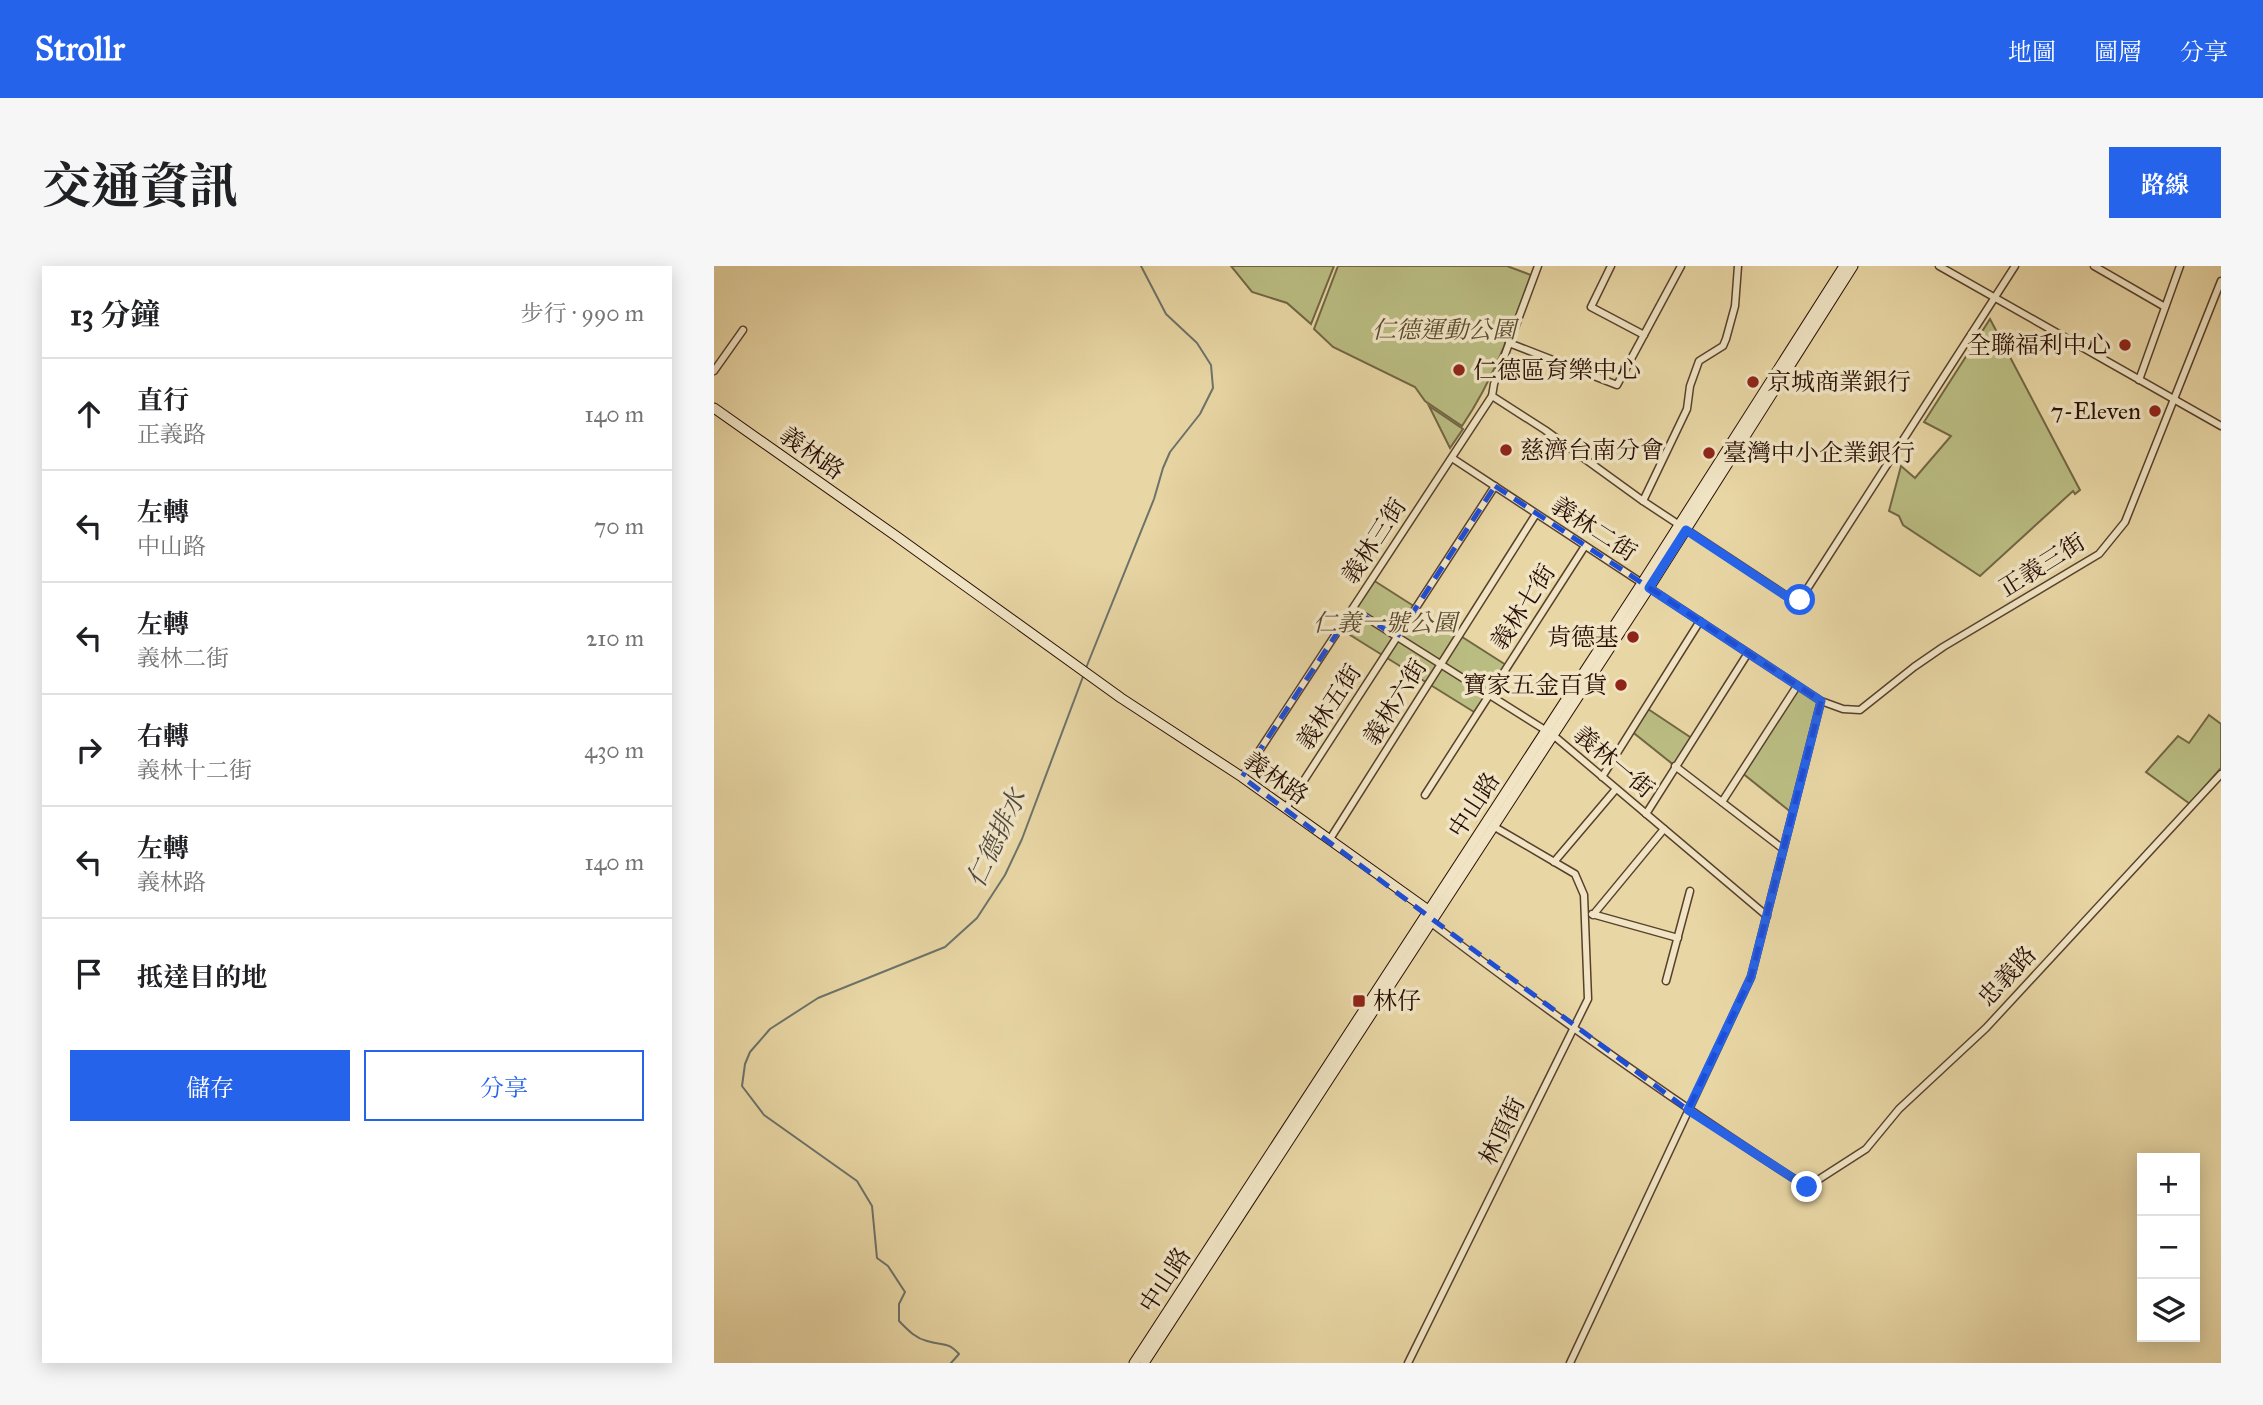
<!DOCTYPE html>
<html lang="zh-TW">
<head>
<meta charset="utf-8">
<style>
  :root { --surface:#fff; --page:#f6f6f6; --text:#202124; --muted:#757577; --line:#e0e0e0; --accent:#2563eb }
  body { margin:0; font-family:"IM FELL Great Primer","Noto Serif TC",serif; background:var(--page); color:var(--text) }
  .controls { position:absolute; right:21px; bottom:21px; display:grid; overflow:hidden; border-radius:0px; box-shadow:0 4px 18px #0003 }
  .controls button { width:63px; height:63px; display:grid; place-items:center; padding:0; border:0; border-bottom:2px solid var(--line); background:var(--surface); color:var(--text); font:35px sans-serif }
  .stop { position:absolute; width:21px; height:21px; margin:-16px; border:5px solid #2563eb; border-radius:50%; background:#fff }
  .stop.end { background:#2563eb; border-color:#fff; box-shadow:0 2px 7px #0008 }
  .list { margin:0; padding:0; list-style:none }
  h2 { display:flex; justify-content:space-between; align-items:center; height:91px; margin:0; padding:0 28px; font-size:30px }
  h2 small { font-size:23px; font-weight:400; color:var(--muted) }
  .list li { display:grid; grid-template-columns:46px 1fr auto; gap:21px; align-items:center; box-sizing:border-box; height:112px; padding:0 28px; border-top:2px solid var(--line) }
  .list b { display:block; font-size:26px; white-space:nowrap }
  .list p { margin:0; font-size:23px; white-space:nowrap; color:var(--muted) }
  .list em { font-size:23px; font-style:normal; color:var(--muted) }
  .actions { display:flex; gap:14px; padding:21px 28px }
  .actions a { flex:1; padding:16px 0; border:2px solid var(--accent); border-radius:0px; text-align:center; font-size:24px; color:var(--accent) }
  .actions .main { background:var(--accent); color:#fff }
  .icon { flex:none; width:38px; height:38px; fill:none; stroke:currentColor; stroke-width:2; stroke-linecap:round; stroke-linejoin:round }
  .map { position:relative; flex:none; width:1507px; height:1097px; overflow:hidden; border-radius:0px }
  header { display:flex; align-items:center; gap:42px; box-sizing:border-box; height:98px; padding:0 35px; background:var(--accent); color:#fff }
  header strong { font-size:33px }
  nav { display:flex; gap:38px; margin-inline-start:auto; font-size:24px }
  .intro { display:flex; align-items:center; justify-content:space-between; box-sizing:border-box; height:168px; padding:0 42px }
  h1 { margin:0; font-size:49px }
  .button { padding:18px 32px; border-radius:0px; background:var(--accent); color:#fff; font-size:24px; font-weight:700 }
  main { display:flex; gap:42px; padding:0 42px }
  aside { flex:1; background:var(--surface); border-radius:0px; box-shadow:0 4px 18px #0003 }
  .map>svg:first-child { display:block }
</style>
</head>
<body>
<header>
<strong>Strollr</strong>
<nav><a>地圖</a><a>圖層</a><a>分享</a></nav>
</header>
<div class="intro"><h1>交通資訊</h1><a class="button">路線</a></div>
<main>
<aside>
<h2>13 分鐘<small>步行 · 990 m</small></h2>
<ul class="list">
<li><svg class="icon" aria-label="ahead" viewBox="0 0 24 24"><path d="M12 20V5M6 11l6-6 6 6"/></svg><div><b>直行</b><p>正義路</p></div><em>140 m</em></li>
<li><svg class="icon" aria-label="left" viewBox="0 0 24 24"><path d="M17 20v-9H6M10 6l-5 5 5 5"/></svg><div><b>左轉</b><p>中山路</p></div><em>70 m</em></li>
<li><svg class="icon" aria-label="left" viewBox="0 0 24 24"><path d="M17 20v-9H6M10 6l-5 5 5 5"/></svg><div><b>左轉</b><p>義林二街</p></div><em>210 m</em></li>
<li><svg class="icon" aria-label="right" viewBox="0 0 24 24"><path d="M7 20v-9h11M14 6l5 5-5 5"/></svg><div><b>右轉</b><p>義林十二街</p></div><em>430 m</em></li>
<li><svg class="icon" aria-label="left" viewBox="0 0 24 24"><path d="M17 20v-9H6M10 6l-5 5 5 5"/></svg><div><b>左轉</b><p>義林路</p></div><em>140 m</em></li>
<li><svg class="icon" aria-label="arrive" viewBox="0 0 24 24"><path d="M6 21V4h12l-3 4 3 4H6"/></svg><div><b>抵達目的地</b></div></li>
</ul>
<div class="actions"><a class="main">儲存</a><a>分享</a></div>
</aside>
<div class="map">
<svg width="1507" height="1097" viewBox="0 0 1507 1097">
  <rect width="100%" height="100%" fill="#e8d6a4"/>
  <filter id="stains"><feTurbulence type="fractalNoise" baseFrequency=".00286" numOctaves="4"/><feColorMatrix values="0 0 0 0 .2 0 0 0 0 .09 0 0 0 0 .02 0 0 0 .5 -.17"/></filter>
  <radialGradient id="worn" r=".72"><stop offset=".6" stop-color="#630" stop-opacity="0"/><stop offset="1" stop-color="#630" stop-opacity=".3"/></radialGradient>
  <g fill="#babd82" stroke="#716644" stroke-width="2">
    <polygon points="517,0 620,0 597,58 573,37 538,26"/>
    <path d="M 624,0 L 793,0 L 817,9 C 798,62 780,113 748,160 L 711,135 L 701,121 L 619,81 L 600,63 Z"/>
    <polygon points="1276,53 1366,224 1361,228 1359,225 1266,310 1189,259 1185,250 1175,245 1187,200 1201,212 1237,170 1210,156"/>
    <polygon points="715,140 749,163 736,182"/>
    <polygon points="659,314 792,399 760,446 628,364"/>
    <polygon points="1083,420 1107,435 1078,547 1027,506"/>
    <polygon points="931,441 979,473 961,500 916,464"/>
    <polygon points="1495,449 1507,458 1507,502 1476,538 1432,506 1464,470 1475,477"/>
  </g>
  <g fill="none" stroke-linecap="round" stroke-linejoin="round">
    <g stroke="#6c736a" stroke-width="2">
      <polyline points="372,402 440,233 449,202 456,186 486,148 499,122 497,99 483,77 452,48 427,0"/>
      <path d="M 237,1097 L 245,1088 C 233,1075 229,1080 213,1075 C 201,1072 194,1064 185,1055 L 185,1038 L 191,1026 L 174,1000 L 163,992 L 158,940 L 143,915 L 50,849 L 28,820 L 31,798 L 36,786 L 56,763 L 104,732 L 231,681 L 263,652 L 291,609 L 308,573 L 370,408"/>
    </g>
    <defs>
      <g id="street">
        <polyline points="824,0 780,118 778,130 831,164 929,235 1082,336 1086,334 1301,0"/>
        <polyline points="897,0 877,41 930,69"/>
        <polyline points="1225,0 1507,160"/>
        <polyline points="1380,0 1451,41"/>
        <polyline points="795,77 903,119 967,0"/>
        <polyline points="0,105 29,64"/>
        <polyline points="1425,114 1466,0"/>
        <polyline points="738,192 1107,435 1129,443 1146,444 1200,401 1229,381 1385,288 1411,256 1507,15"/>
        <polyline points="929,235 973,143 976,120 985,95 1009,80 1012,73 1021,40 1024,0"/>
        <polyline points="639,343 839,469 1053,650"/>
        <polyline points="961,500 1069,583"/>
        <polyline points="528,511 778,130"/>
        <polyline points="888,511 986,355"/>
        <polyline points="711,529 871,280"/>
        <polyline points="1008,536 1083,420"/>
        <polyline points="572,542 781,220"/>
        <polyline points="932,548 1034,387"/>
        <polyline points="616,573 822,248"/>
        <polyline points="840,596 902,523"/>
        <polyline points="878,648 964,672"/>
        <polyline points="879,649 950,563"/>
        <path d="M 715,653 L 716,656 C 839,749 963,838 1093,921 L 1152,883 L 1185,843 L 1272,762 L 1507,508"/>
        <polyline points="952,715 976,625"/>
        <polyline points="694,1097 874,733 870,629 861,608 779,560"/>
        <polyline points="856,1097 1037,711 1107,435"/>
      </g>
      <g id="secondary">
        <polyline points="0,142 182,270 407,432 528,511 714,644"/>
        <polyline points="420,1097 928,317 1130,0"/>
        <polyline points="430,1097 935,322 1139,0"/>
      </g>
    </defs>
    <use href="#street" stroke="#58402d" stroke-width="9"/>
    <use href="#secondary" stroke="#280e05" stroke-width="11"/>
    <use href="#street" stroke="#f0e4c4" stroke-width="6"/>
    <use href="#secondary" stroke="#f0e4c4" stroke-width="9"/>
  </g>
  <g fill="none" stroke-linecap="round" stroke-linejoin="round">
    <polyline stroke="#2563eb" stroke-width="9" points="1086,334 1082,336 1078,334 972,264 935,322 1107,435 1037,711 974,844 1093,921"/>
  </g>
  <path fill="none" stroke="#1d4ed8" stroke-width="5" stroke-dasharray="14 9" stroke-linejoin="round" d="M 781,220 L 1107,435 L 1037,711 L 974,844 L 528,511 L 639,343 L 683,371 Z"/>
  <g fill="#8f2418" stroke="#f0e4c4" stroke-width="2.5">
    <circle cx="1411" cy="79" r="7"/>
    <circle cx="745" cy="104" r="7"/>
    <circle cx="1039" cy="116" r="7"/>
    <circle cx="1441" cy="145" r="7"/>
    <circle cx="792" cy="184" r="7"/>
    <circle cx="995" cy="187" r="7"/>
    <circle cx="919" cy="371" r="7"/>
    <circle cx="907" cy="419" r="7"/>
    <rect x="638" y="728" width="14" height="14" rx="3.5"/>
  </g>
  <g text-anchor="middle" stroke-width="7" stroke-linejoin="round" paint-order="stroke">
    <g font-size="24" font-style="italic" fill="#5b4b31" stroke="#f0e4c4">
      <text x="730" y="72">仁德運動公園</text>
      <text x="671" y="365">仁義一號公園</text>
    </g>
    <g font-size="24" fill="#280e05" stroke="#f0e4c4" text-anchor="start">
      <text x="1397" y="87" text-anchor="end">全聯福利中心</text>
      <text x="759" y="112">仁德區育樂中心</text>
      <text x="1053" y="124">京城商業銀行</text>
      <text x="1427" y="153" text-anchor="end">7-Eleven</text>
      <text x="806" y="192">慈濟台南分會</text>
      <text x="1009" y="195">臺灣中小企業銀行</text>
      <text x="905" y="379" text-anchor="end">肯德基</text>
      <text x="893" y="427" text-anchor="end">寶家五金百貨</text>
      <text x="659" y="743">林仔</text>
    </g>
    <g font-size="24" fill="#280e05" stroke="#f0e4c4">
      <text transform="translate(98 187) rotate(35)" y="8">義林路</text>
      <text transform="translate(880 263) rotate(33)" y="8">義林二街</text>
      <text transform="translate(660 275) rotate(-57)" y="8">義林三街</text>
      <text transform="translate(1328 299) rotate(-32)" y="8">正義三街</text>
      <text transform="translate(809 341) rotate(-57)" y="8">義林七街</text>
      <text transform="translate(681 436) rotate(-58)" y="8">義林六街</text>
      <text transform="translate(615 441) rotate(-57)" y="8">義林五街</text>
      <text transform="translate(900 496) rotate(40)" y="8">義林一街</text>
      <text transform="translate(562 512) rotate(35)" y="8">義林路</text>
      <text transform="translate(760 539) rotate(-57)" y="8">中山路</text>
      <text transform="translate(1293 710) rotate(-47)" y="8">忠義路</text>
      <text transform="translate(788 865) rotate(-64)" y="8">林頂街</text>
      <text transform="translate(451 1014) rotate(-57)" y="8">中山路</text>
    </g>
    <g font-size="26" font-style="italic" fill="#504940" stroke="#f0e4c4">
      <text transform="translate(282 572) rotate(-65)" y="9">仁德排水</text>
    </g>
  </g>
  <rect width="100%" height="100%" filter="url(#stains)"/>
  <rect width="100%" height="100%" fill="url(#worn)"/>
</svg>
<div class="controls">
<button>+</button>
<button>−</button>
<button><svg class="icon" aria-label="layers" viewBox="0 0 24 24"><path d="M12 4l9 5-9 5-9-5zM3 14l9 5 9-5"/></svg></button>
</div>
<div class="stop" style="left:1086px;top:334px"></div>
<div class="stop end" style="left:1093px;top:921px"></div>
</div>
</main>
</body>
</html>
